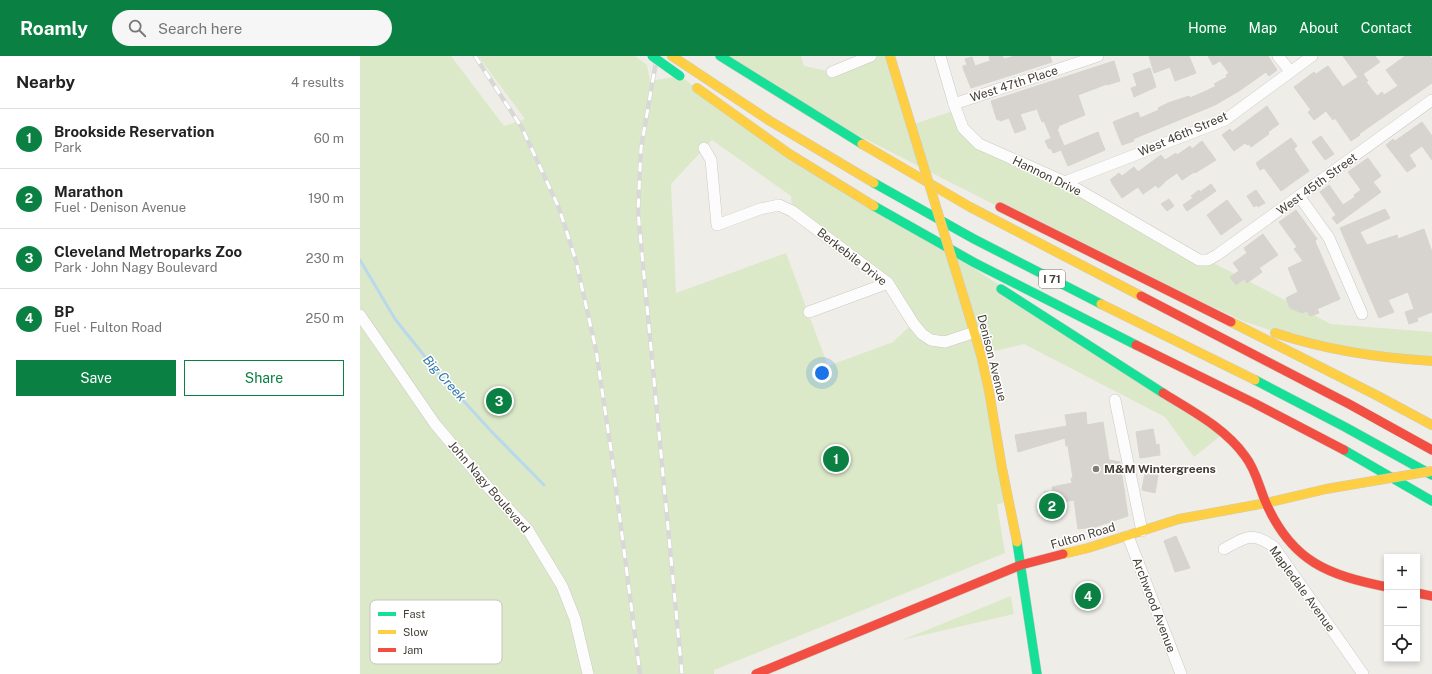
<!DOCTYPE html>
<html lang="en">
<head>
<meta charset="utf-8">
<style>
  :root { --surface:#fff; --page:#f6f6f6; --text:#222; --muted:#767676; --line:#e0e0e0; --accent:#0b8043 }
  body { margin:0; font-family:"Public Sans",sans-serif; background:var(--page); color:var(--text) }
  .controls { position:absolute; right:12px; bottom:12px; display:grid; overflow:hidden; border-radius:0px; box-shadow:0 2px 6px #0003 }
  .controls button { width:36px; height:36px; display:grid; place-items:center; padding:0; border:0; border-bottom:1px solid var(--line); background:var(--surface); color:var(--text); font:20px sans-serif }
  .you { position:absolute; left:462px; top:317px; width:14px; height:14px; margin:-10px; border:3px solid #fff; border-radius:50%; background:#1a73e8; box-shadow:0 0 0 6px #1a73e833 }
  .badge { display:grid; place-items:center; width:26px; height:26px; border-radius:50%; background:var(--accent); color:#fff; font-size:13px; font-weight:700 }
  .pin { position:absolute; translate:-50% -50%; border:2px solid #fff; box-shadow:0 1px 4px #0006 }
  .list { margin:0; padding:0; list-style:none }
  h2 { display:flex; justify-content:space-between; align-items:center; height:52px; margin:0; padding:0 16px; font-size:17px }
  h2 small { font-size:13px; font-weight:400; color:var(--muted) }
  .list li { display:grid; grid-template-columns:26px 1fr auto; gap:12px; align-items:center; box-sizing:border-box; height:60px; padding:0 16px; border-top:1px solid var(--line) }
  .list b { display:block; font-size:15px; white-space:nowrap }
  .list p { margin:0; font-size:13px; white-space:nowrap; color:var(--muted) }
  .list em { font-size:13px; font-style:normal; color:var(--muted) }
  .actions { display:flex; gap:8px; padding:12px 16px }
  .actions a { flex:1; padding:9px 0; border:1px solid var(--accent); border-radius:0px; text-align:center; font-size:14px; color:var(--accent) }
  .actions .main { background:var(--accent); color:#fff }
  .icon { flex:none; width:22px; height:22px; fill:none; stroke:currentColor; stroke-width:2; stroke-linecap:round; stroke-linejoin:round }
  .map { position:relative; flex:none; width:1072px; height:618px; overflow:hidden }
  header { display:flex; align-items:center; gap:24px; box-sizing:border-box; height:56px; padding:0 20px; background:var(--accent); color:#fff }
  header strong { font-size:19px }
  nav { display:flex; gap:22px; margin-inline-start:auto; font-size:14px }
  .search { width:280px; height:36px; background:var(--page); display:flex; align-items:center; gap:10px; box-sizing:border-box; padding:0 14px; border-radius:22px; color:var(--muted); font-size:15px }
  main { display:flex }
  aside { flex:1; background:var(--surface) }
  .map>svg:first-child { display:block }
</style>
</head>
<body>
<header>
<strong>Roamly</strong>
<div class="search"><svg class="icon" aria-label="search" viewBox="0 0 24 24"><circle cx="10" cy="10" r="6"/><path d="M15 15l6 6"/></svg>Search here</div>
<nav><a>Home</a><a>Map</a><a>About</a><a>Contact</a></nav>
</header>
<main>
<aside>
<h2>Nearby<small>4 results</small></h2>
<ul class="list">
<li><span class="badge">1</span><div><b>Brookside Reservation</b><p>Park</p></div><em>60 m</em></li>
<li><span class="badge">2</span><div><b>Marathon</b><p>Fuel · Denison Avenue</p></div><em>190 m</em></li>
<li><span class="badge">3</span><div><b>Cleveland Metroparks Zoo</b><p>Park · John Nagy Boulevard</p></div><em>230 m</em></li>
<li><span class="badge">4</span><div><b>BP</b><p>Fuel · Fulton Road</p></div><em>250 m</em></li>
</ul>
<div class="actions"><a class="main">Save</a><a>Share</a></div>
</aside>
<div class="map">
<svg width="1072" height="618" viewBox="0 0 1072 618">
  <rect width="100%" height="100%" fill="#efede8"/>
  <g fill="#dce9c8" fill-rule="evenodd">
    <path d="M 0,0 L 91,0 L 144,70 L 165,63 L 118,0 L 275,0 L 287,9 L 290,25 L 320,20 L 387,69 L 554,173 L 864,377 L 834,401 L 805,361 L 664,288 L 622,298 L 648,445 L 636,449 L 637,449 L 645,497 L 354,614 L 354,618 L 0,618 ZM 352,84 L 431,140 L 432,155 L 528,227 L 553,267 L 533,286 L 468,310 L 426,197 L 316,237 L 311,128 Z"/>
    <polygon points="368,0 441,0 444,10 472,16 511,0 530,0 551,69 596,54 611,81 971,268 1072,276 1072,305 958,290 883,265 631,147 470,65"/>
    <polygon points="651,540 654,558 542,584"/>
  </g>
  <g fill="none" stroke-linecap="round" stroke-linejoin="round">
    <polyline stroke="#b9d8ec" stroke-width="3" points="0,204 35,263 78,317 131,375 184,429"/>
  </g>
  <g fill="#d7d4cf" stroke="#d7d4ce">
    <polygon points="629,0 642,0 644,3 655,0 690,0 692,6 611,32 603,12 603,10 607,9 605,3 612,1 615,10 630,5"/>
    <polygon points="789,0 829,0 836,17 815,25 810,11 794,17"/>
    <polygon points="848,0 908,0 917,14 909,20 906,16 879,35 855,49 773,83 774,85 762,89 753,66 778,56 780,62 799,54 798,52 808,47 829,40 830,42 846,35 856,30 854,28 867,21 866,19 869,17 860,5 853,9"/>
    <polygon points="983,0 1015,0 1020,6 1003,18 1008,25 1006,26 1017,40 1022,36 1024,39 1038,30 1026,14 1045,0 1070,0 1072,3 1072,27 999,78 1000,79 991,85 975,62 973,64 966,55 954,64 948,56 951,54 934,31 954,16 956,18 968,10 983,31 998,21"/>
    <polygon points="754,5 760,25 747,29 747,28 718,39 725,59 698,70 699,72 697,73 704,90 738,76 745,94 708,110 701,94 693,97 691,92 689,93 685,85 691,82 684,65 682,66 677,53 660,58 666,73 655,77 649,62 640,65 639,63 637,64 631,45"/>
    <polygon points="790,12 796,31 774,41 771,32 777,30 773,18"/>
    <polygon points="907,50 919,68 908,76 909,78 891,91 889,88 887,89 885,87 874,95 862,79 870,73 872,76"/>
    <polygon points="1062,66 1072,80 1072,104 1062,90 1049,99 1056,110 1047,116 1026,89 1033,83 1035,85"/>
    <polygon points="961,80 974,98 965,104 952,86"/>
    <polygon points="931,82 937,90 934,93 949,115 921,135 904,112 900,114 896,107"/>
    <polygon points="842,85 856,104 835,117 834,116 822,124 817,117 804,126 804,127 798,132 796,129 783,138 778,131 762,142 751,126 752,125 750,124 759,117 762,120 774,111 778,116 801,99 805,104 816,97 817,99 830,90 832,93"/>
    <polygon points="1008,102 1021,120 1013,126 1021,136 977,168 972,162 976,159 960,136 969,129 983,149 995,141 994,139 1001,134 988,116"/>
    <polygon points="851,128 856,135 827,155 823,149 833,142 831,140 839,134 840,136"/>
    <polygon points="896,134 905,147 898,151 897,149 894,151 887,140"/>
    <polygon points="809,143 814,150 807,155 801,148"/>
    <polygon points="867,144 882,164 861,179 847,159"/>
    <polygon points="1025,153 1030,162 1000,176 1007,189 1037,179 1038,183 1064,173 1072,196 1072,256 1057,262 1058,265 1049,268 1045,256 1054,253 1048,236 1028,244 1034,256 1019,262 980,172"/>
    <polygon points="936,154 957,183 955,185 980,243 957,253 959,257 950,260 947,255 942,257 930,252 926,242 938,236 928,212 943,205 934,193 937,191 919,166"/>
    <polygon points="903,178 918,199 899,212 902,216 887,227 884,223 876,229 870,221 879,215 873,207 887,197 884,192"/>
    <polygon points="726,356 727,369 743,366 749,404 760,406 768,460 735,471 718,473 714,444 686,449 684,436 693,435 692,431 712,427 711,422 713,422 708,390 706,390 705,382 658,396 655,379 707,370 705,359"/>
    <polygon points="793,373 796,389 799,388 800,399 780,402 776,376"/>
    <polygon points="786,411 799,413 795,437 782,434"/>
    <polygon points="816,480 830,512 815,516 804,485"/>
  </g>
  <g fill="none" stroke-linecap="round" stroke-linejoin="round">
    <defs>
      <g id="street">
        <polyline points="580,0 594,48 603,72 619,88 705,126 839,204 848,204 857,199 1072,44"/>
        <polyline points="918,0 930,15"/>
        <polyline points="472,16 511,0"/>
        <polyline points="594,48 738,0"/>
        <polyline points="344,92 351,104 357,169 400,153 419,149 432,155 528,227 553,267 562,278 571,284 585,286 615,276"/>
        <polyline points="705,126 865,64 952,0"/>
        <polyline points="939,140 969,182 1002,258"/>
        <polyline points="449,256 528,227"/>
        <polyline points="0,259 75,368 128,431 168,474 202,530 215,563 228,618"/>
        <polyline points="755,344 782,475"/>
        <polyline points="768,480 821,618"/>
        <path d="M 864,493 C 886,481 892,475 914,491 L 1003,618"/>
      </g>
      <g id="fast">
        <polyline points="360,0 502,88"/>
        <polyline points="514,127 614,183 741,248"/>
        <polyline points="514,150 615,207 776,289"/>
        <polyline points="641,233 803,337"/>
        <polyline points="895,324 985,371 1072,419"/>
        <polyline points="984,394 1072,445"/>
        <polyline points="657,486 677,618"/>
      </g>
      <g id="slow">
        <polyline points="312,0 410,65 514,127"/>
        <polyline points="530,0 551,69"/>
        <polyline points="337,32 428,97 514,150"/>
        <polyline points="502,88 610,151 781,240"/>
        <polyline points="741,248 895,324"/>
        <polyline points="607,252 621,299 629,335 642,412 657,486"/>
        <polyline points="871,266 1016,339 1072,369"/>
        <path d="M 915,277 C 966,294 1018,302 1072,305"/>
        <polyline points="703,498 728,492 819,463 906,447 966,433"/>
      </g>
      <g id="jam">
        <polyline points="640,151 871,266"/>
        <polyline points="781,240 989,348 1072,394"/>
        <polyline points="776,289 894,347 984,394"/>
        <path d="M 803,337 C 832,355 865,372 885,400 C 896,414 899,431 906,447 C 932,506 968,519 1027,531"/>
        <polyline points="1057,537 1072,540"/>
        <polyline points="396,618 661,509 703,498"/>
      </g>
    </defs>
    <use href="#street" stroke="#cbc9c4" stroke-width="12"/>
    <use href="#fast" stroke="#cecabf" stroke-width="10"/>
    <use href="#slow" stroke="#cecabf" stroke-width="10"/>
    <use href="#jam" stroke="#cecabf" stroke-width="10"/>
    <use href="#street" stroke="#fdfcfc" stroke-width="11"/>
    <use href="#fast" stroke="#16e098" stroke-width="9"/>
    <use href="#slow" stroke="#ffcf43" stroke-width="9"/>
    <use href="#jam" stroke="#f24e42" stroke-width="9"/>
    <defs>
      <g id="rail">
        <polyline points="115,0 162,72 199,152 216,205 236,294 251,394 280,618"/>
        <polyline points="297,0 281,92 278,156 322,618"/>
      </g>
    </defs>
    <use href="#rail" stroke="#d8d8d7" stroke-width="4.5"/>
    <use href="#rail" stroke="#fff" stroke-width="3" stroke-dasharray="9" stroke-linecap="butt"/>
    <defs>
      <polyline id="fast-bridge" points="292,0 320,20"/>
      <g id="slow-bridge">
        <polyline points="551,69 607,252"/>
        <polyline points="966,433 1072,415"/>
      </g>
    </defs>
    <use href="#fast-bridge" stroke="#cecabf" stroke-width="10" stroke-linecap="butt"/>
    <use href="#slow-bridge" stroke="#cecabf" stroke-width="10" stroke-linecap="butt"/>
    <use href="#fast-bridge" stroke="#16e098" stroke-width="9"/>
    <use href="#slow-bridge" stroke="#ffcf43" stroke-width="9"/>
  </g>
  <circle fill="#807b74" stroke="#fff" stroke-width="1.5" cx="736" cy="413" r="4"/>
  <g text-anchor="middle" stroke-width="3" stroke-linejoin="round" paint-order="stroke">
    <rect fill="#fff" stroke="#7c7872" stroke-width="1" x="679" y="214" width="26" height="18" rx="3"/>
    <g font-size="11" font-weight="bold" fill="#443e35">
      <text x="692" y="227">I 71</text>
    </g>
    <g font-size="12" fill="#443e35" stroke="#fff">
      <text transform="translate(654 28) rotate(-18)" y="4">West 47th Place</text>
      <text transform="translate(823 78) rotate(-23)" y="4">West 46th Street</text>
      <text transform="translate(687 120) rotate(26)" y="4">Hannon Drive</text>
      <text transform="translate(957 128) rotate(-36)" y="4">West 45th Street</text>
      <text transform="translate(492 201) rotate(38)" y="4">Berkebile Drive</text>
      <text transform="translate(632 302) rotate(76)" y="4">Denison Avenue</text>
      <text transform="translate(129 431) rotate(49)" y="4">John Nagy Boulevard</text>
      <text transform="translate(723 480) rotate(-16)" y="4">Fulton Road</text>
      <text transform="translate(942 533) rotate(54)" y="4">Mapledale Avenue</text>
      <text transform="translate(794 549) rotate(69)" y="4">Archwood Avenue</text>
    </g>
    <g font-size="12" font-weight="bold" fill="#443e35" stroke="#fff" text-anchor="start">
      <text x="744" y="417">M&amp;M Wintergreens</text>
    </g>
    <g font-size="13" font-style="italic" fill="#3179ac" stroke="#fff">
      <text transform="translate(85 322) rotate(48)" y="5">Big Creek</text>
    </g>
  </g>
  <rect x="10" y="544" width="132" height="64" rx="6" fill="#fff" stroke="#c7c5c2" stroke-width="1"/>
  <rect x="18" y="556" width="18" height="4" fill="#16e098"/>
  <rect x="18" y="574" width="18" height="4" fill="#ffcf43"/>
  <rect x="18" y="592" width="18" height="4" fill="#f24e42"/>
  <g font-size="11" fill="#443e35">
    <text x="43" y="562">Fast</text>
    <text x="43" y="580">Slow</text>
    <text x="43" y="598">Jam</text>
  </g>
</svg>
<div class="controls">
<button>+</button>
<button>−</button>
<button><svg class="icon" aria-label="locate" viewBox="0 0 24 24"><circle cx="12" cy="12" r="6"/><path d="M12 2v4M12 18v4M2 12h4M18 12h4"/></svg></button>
</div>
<div class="you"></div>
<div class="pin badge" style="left:476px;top:403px">1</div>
<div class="pin badge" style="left:692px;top:450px">2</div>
<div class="pin badge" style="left:139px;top:345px">3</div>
<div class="pin badge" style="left:728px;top:540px">4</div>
</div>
</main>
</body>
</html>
